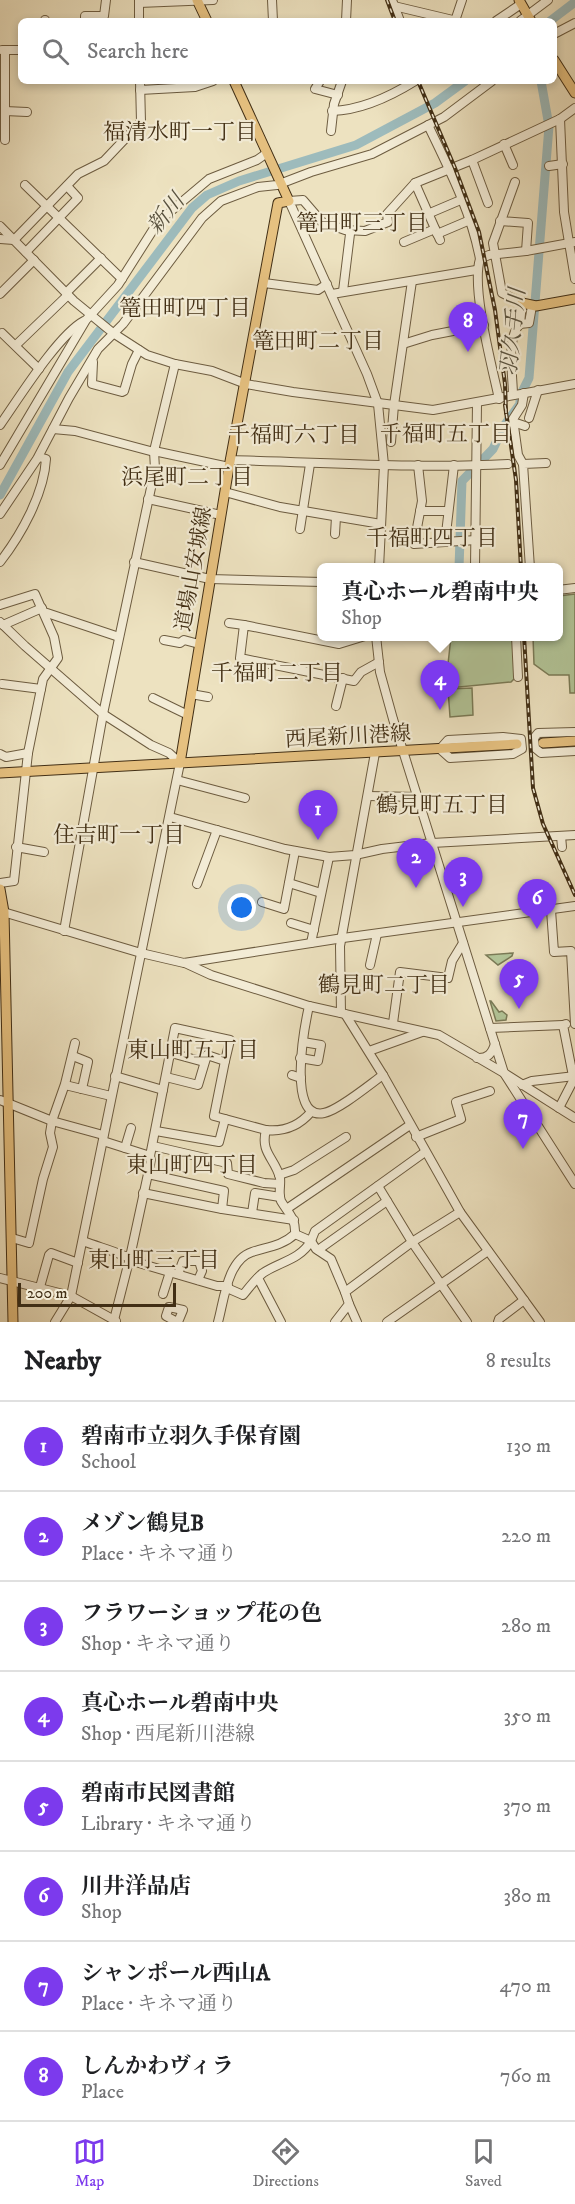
<!DOCTYPE html>
<html lang="en">
<head>
<meta charset="utf-8">
<style>
  :root { --surface:#fff; --page:#f2f2f2; --text:#202124; --muted:#757577; --line:#e0e0e0; --accent:#7c3aed }
  body { margin:0; font-family:"IM FELL DW Pica","Noto Serif JP",serif; background:var(--page); color:var(--text) }
  .scale { position:absolute; left:18px; bottom:15px; width:158px; box-sizing:border-box; padding-left:6px; border:3px solid #422f15; border-top:0; font-size:16px; line-height:21px; white-space:nowrap; color:#422f15; -webkit-text-stroke:4px #f3ecd6; paint-order:stroke }
  .you { position:absolute; left:242px; top:908px; width:21px; height:21px; margin:-15px; border:4px solid #fff; border-radius:50%; background:#1a73e8; box-shadow:0 0 0 9px #1a73e833 }
  .badge { display:grid; place-items:center; width:39px; height:39px; border-radius:50%; background:var(--accent); color:#fff; font-size:20px; font-weight:700 }
  .pin { position:absolute; translate:-50% -50px; filter:drop-shadow(0 2px 3px #0008) }
  .pin::after { content:''; position:absolute; top:32px; width:21px; height:18px; background:inherit; clip-path:polygon(0 0,100% 0,50% 100%) }
  .popup { position:absolute; left:317px; top:563px; width:246px; height:78px; box-sizing:border-box; display:grid; place-content:center; border-radius:9px; background:var(--surface); filter:drop-shadow(0 2px 4px #0005); font-size:20px; white-space:nowrap; color:var(--muted) }
  .popup b { font-size:22px; color:var(--text) }
  .popup::after { content:''; position:absolute; left:50%; top:100%; margin-left:-12px; border:12px solid transparent; border-top-color:var(--surface) }
  .list { margin:0; padding:0; list-style:none }
  h2 { display:flex; justify-content:space-between; align-items:center; height:78px; margin:0; padding:0 24px; font-size:26px }
  h2 small { font-size:20px; font-weight:400; color:var(--muted) }
  .list li { display:grid; grid-template-columns:39px 1fr auto; gap:18px; align-items:center; box-sizing:border-box; height:90px; padding:0 24px; border-top:2px solid var(--line) }
  .list b { display:block; font-size:22px; white-space:nowrap }
  .list p { margin:0; font-size:20px; white-space:nowrap; color:var(--muted) }
  .list em { font-size:20px; font-style:normal; color:var(--muted) }
  .icon { flex:none; width:33px; height:33px; fill:none; stroke:currentColor; stroke-width:2; stroke-linecap:round; stroke-linejoin:round }
  .map { position:relative; flex:none; width:575px; height:1322px; overflow:hidden }
  .search { position:absolute; background:var(--surface); box-shadow:0 3px 9px #0003; left:18px; right:18px; top:18px; height:66px; display:flex; align-items:center; gap:15px; box-sizing:border-box; padding:0 21px; border-radius:9px; color:var(--muted); font-size:22px }
  .sheet { height:798px; background:var(--surface) }
  nav { display:flex; justify-content:space-around; align-items:center; box-sizing:border-box; height:84px; border-top:2px solid var(--line); background:var(--surface); font-size:16px; color:var(--muted) }
  nav a { display:grid; justify-items:center; gap:3px }
  nav .on { color:var(--accent) }
  .map>svg:first-child { display:block }
</style>
</head>
<body>
<div class="map">
<svg width="575" height="1322" viewBox="0 0 575 1322">
  <rect width="100%" height="100%" fill="#ede2c0"/>
  <filter id="stains"><feTurbulence type="fractalNoise" baseFrequency=".00333" numOctaves="4"/><feColorMatrix values="0 0 0 0 .2 0 0 0 0 .09 0 0 0 0 .02 0 0 0 .5 -.17"/></filter>
  <radialGradient id="worn" r=".72"><stop offset=".6" stop-color="#630" stop-opacity="0"/><stop offset="1" stop-color="#630" stop-opacity=".3"/></radialGradient>
  <g fill="#b2c497" stroke="#7a7a56" stroke-width="1.5">
    <polygon points="575,594 575,693 570,693 569,675 549,675 534,664 533,637 558,636 559,596"/>
    <polygon points="451,637 515,637 517,676 511,682 449,688 447,673"/>
    <polygon points="472,688 473,715 450,717 448,689"/>
    <polygon points="513,953 512,956 498,965 486,955"/>
    <polygon points="490,1001 491,1001 499,1012 502,1011 507,1015 506,1020 496,1021"/>
  </g>
  <g fill="none" stroke-linecap="round" stroke-linejoin="round">
    <g stroke="#9dbbbc" stroke-width="9">
      <polyline points="550,21 575,2"/>
      <polyline points="0,495 68,372 192,208 207,195 239,181 356,145 435,103 465,81"/>
      <polyline points="459,568 462,481 493,449 504,426 520,404 520,396 529,378 549,126 541,81"/>
    </g>
    <defs>
      <g id="minor">
        <polyline points="139,0 139,21"/>
        <polyline points="272,0 273,21"/>
        <polyline points="392,0 400,21"/>
        <polyline points="139,3 213,0"/>
        <polyline points="394,6 457,21"/>
        <polyline points="45,21 45,20"/>
        <polyline points="85,21 85,16 104,16 106,0"/>
        <polyline points="346,21 347,0"/>
        <polyline points="455,21 462,0"/>
        <polyline points="496,21 521,4"/>
        <polyline points="520,21 548,0"/>
        <polyline points="554,34 575,23"/>
        <polyline points="2,50 21,50"/>
        <polyline points="5,50 5,140"/>
        <polyline points="320,81 315,89 338,95"/>
        <polyline points="140,90 195,87 213,81"/>
        <polyline points="5,111 27,112"/>
        <path d="M 332,111 C 362,110 391,96 415,81"/>
        <polyline points="560,119 564,212 575,279"/>
        <path d="M 428,125 C 449,169 471,211 480,259"/>
        <polyline points="331,131 334,104 342,81"/>
        <polyline points="504,144 513,165"/>
        <polyline points="472,160 488,203"/>
        <polyline points="549,166 563,164"/>
        <polyline points="415,183 440,240"/>
        <polyline points="25,185 122,279"/>
        <polyline points="430,213 463,199"/>
        <polyline points="500,221 528,223 526,251"/>
        <polyline points="0,226 74,301 113,333 147,355 175,364 212,371 246,384 293,392 433,410 575,384"/>
        <polyline points="437,234 470,220"/>
        <polyline points="0,239 14,240 78,174 104,161 141,122 140,81"/>
        <polyline points="404,242 435,229"/>
        <polyline points="26,252 78,198 67,186"/>
        <polyline points="264,283 318,290 327,284"/>
        <polyline points="343,291 350,234 348,230"/>
        <polyline points="66,293 101,258"/>
        <polyline points="0,294 34,260"/>
        <polyline points="332,294 476,270"/>
        <polyline points="520,324 529,323 532,306"/>
        <polyline points="2,333 39,369"/>
        <polyline points="403,344 432,335 484,325"/>
        <polyline points="16,345 68,295"/>
        <polyline points="93,362 92,384 122,392 124,391 132,364 139,350"/>
        <path d="M 513,395 C 513,377 506,337 520,324 L 522,303 L 502,293 L 493,243 L 515,182"/>
        <path d="M 499,399 C 492,366 471,288 480,259 L 489,255 L 526,251 L 575,242"/>
        <polyline points="529,418 538,390"/>
        <polyline points="513,422 525,426"/>
        <path d="M 0,425 C 19,398 58,335 84,321"/>
        <polyline points="53,429 75,431 154,452"/>
        <polyline points="391,442 394,405 412,281"/>
        <polyline points="154,451 229,467"/>
        <path d="M 230,460 C 323,462 415,469 508,464"/>
        <polyline points="523,464 518,455 513,419 522,405 524,393"/>
        <polyline points="0,465 86,320 118,285 158,222 209,179 257,160 267,153"/>
        <polyline points="418,465 422,501 414,544 476,540"/>
        <polyline points="225,492 280,507 381,524"/>
        <polyline points="148,499 221,515"/>
        <polyline points="420,511 448,511"/>
        <polyline points="0,514 37,459 69,398 98,349 123,324 202,218 221,201 258,187 277,185 311,172 372,154 444,117 492,81"/>
        <polyline points="300,529 310,464"/>
        <polyline points="335,534 336,517"/>
        <polyline points="445,542 454,465"/>
        <path d="M 0,562 C 21,535 44,494 46,459 L 39,457"/>
        <polyline points="134,562 210,579 322,582"/>
        <polyline points="379,568 384,465 378,404 367,374 289,201 303,200 322,222 345,230 365,231 388,222 387,214 415,183 472,160 560,119 575,108"/>
        <polyline points="475,568 477,403"/>
        <polyline points="530,568 523,464 546,463"/>
        <polyline points="558,590 575,588"/>
        <polyline points="0,605 35,594 54,637 58,658 43,679 28,753 14,881 0,883"/>
        <polyline points="44,612 119,637"/>
        <polyline points="0,622 25,646 103,714 151,745 169,753 180,763 71,1296 55,1322"/>
        <polyline points="229,623 244,625"/>
        <polyline points="3,625 42,608"/>
        <polyline points="365,636 339,644 244,625 240,658 354,681 361,672 379,662"/>
        <polyline points="376,636 380,672 393,719 504,1073 575,1184"/>
        <polyline points="516,636 518,677"/>
        <polyline points="164,640 180,643 184,640 199,644"/>
        <polyline points="2,684 41,689"/>
        <polyline points="191,694 208,697"/>
        <polyline points="153,698 188,715"/>
        <polyline points="336,706 343,678"/>
        <polyline points="575,732 538,733 534,738 535,748 541,753 575,751"/>
        <polygon points="503,737 521,739 522,749 513,754 450,758 440,749 448,740"/>
        <polyline points="0,754 6,757 28,753"/>
        <polyline points="177,780 245,798"/>
        <polyline points="368,796 418,797"/>
        <polyline points="170,817 285,849 329,857 355,855 382,849 432,843 575,835"/>
        <polyline points="561,836 562,847"/>
        <polyline points="16,847 44,852"/>
        <polyline points="289,883 321,893"/>
        <polyline points="197,884 217,830"/>
        <polyline points="262,902 284,909 295,851"/>
        <polyline points="551,910 554,952 571,951 575,1024"/>
        <polyline points="0,911 141,953 184,963 343,938 575,906"/>
        <polyline points="291,923 314,930"/>
        <polyline points="64,931 103,714 155,469 154,451 175,364"/>
        <polyline points="311,943 329,857"/>
        <polyline points="185,963 211,975 309,1006 439,1035 504,1073 575,1118"/>
        <polyline points="370,965 377,934"/>
        <path d="M 309,1006 C 305,1024 286,1121 324,1113 C 339,1110 369,1085 383,1075"/>
        <polyline points="341,1013 340,946 375,753"/>
        <polyline points="345,1014 383,1075 460,1212 540,1322"/>
        <polyline points="393,1023 400,972 448,978 452,961 463,943"/>
        <polyline points="566,1024 563,1025 573,1076"/>
        <polyline points="490,1028 563,1025"/>
        <polyline points="369,1051 422,1032"/>
        <polyline points="171,1053 204,1062"/>
        <polyline points="73,1056 88,1062 82,1089"/>
        <polyline points="300,1058 318,1061 321,1045 303,1042"/>
        <path d="M 477,1058 C 488,1059 492,1053 495,1044"/>
        <polyline points="292,1075 301,1078"/>
        <polyline points="115,1076 163,1090"/>
        <polyline points="166,1077 198,1085 207,1055 225,1061 214,1116 266,1130"/>
        <polyline points="65,1085 111,1096"/>
        <polyline points="522,1085 532,1081 575,1076"/>
        <polyline points="0,1100 52,1121 103,1135"/>
        <polyline points="559,1108 575,1077"/>
        <polyline points="156,1131 219,1142 225,1119"/>
        <polyline points="416,1137 461,1119 456,1102 490,1091"/>
        <polyline points="103,1141 150,1156"/>
        <polyline points="153,1146 227,1163 228,1174 264,1183 280,1184"/>
        <polyline points="125,1148 131,1128"/>
        <polyline points="148,1174 224,1191 222,1209"/>
        <polyline points="279,1175 294,1170 346,1137"/>
        <polyline points="378,1186 412,1242 467,1322"/>
        <polyline points="143,1193 222,1209 294,1220"/>
        <polyline points="288,1208 410,1125"/>
        <polyline points="252,1213 255,1193 280,1197"/>
        <polyline points="295,1234 311,1241 315,1231 425,1152"/>
        <polyline points="12,1238 29,1243 43,1179 53,1147 50,1133 52,1121 65,1084 75,1043"/>
        <path d="M 83,1241 C 101,1248 123,1253 139,1263 L 217,1286 L 228,1286"/>
        <polyline points="318,1250 387,1201"/>
        <polyline points="178,1274 183,1261 199,1261 202,1271 198,1280"/>
        <polyline points="0,1278 71,1296 116,1321"/>
        <polyline points="258,1278 281,1322"/>
        <polyline points="40,1287 49,1255 51,1253 78,1263"/>
        <path d="M 227,1288 L 243,1295 C 249,1288 255,1279 263,1273 C 279,1262 300,1260 311,1241 L 316,1249 L 331,1259 L 345,1292"/>
        <polyline points="163,1294 170,1272"/>
        <polyline points="349,1304 357,1322"/>
        <polyline points="114,1320 130,1257 151,1160 150,1156 175,1028 230,1040 225,1061"/>
        <polyline points="177,1322 166,1316 169,1307 183,1310 178,1322"/>
        <path d="M 218,1322 C 224,1301 227,1260 252,1252 C 267,1247 282,1246 295,1234 C 296,1218 288,1213 281,1201 C 278,1194 281,1185 280,1178 C 275,1158 260,1153 266,1130 C 284,1132 299,1126 311,1112"/>
        <polyline points="335,1322 349,1304 345,1292 412,1242 460,1212"/>
        <polyline points="387,1322 488,1251"/>
        <polyline points="498,1322 499,1319 524,1300"/>
      </g>
      <g id="major">
        <polyline points="197,0 207,21"/>
        <polyline points="519,0 531,21"/>
        <polyline points="554,60 575,93"/>
        <polyline points="522,303 536,306 575,299"/>
        <polyline points="543,743 575,741"/>
        <polyline points="180,763 229,467 278,203 289,201 234,81"/>
        <polyline points="0,773 517,744"/>
        <polyline points="0,889 4,912 13,1322"/>
      </g>
    </defs>
    <use href="#minor" stroke="#6d5c40" stroke-width="10"/>
    <use href="#major" stroke="#422f15" stroke-width="11"/>
    <use href="#minor" stroke="#f3ecd6" stroke-width="8"/>
    <use href="#major" stroke="#e6c180" stroke-width="9"/>
    <defs>
      <g id="rail">
        <polyline points="387,0 395,21"/>
        <polyline points="418,81 455,168 479,232 495,310 505,384 506,413"/>
        <polyline points="505,405 516,480 521,568"/>
        <polyline points="524,636 533,788 543,824 575,895"/>
      </g>
    </defs>
    <use href="#rail" stroke="#422f15" stroke-width="4"/>
    <use href="#rail" stroke="#f3ecd6" stroke-width="1.5" stroke-dasharray="4.5" stroke-linecap="butt"/>
  </g>
  <g text-anchor="middle" stroke-width="4.5" stroke-linejoin="round" paint-order="stroke">
    <g font-size="21" fill="#422f15" stroke="#f3ecd6">
      <text transform="translate(193 569) rotate(-80)" y="7">道場山安城線</text>
      <text transform="translate(348 736) rotate(-3)" y="7">西尾新川港線</text>
    </g>
    <g font-size="22" fill="#422f15" stroke="#f3ecd6">
      <text x="180" y="139">福清水町一丁目</text>
      <text x="362" y="230">篭田町三丁目</text>
      <text x="185" y="315">篭田町四丁目</text>
      <text x="318" y="348">篭田町二丁目</text>
      <text x="446" y="441">千福町五丁目</text>
      <text x="294" y="442">千福町六丁目</text>
      <text x="187" y="484">浜尾町二丁目</text>
      <text x="432" y="545">千福町四丁目</text>
      <text x="277" y="680">千福町二丁目</text>
      <text x="442" y="812">鶴見町五丁目</text>
      <text x="119" y="842">住吉町一丁目</text>
      <text x="384" y="992">鶴見町二丁目</text>
      <text x="193" y="1057">東山町五丁目</text>
      <text x="192" y="1172">東山町四丁目</text>
      <text x="154" y="1267">東山町三丁目</text>
    </g>
    <g font-size="22" font-style="italic" fill="#59523f" stroke="#f3ecd6">
      <text transform="translate(165 213) rotate(-51)" y="8">新川</text>
      <text transform="translate(512 332) rotate(-84)" y="8">羽久手川</text>
    </g>
  </g>
  <rect width="100%" height="100%" filter="url(#stains)"/>
  <rect width="100%" height="100%" fill="url(#worn)"/>
</svg>
<div class="scale">200 m</div>
<div class="you"></div>
<div class="pin badge" style="left:318px;top:840px">1</div>
<div class="pin badge" style="left:416px;top:888px">2</div>
<div class="pin badge" style="left:463px;top:907px">3</div>
<div class="pin badge" style="left:440px;top:710px">4</div>
<div class="popup"><b>真心ホール碧南中央</b>Shop</div>
<div class="pin badge" style="left:519px;top:1009px">5</div>
<div class="pin badge" style="left:537px;top:929px">6</div>
<div class="pin badge" style="left:523px;top:1149px">7</div>
<div class="pin badge" style="left:468px;top:352px">8</div>
<div class="search"><svg class="icon" aria-label="search" viewBox="0 0 24 24"><circle cx="10" cy="10" r="6"/><path d="M15 15l6 6"/></svg>Search here</div>
</div>
<section class="sheet">
<h2>Nearby<small>8 results</small></h2>
<ul class="list">
<li><span class="badge">1</span><div><b>碧南市立羽久手保育園</b><p>School</p></div><em>130 m</em></li>
<li><span class="badge">2</span><div><b>メゾン鶴見B</b><p>Place · キネマ通り</p></div><em>220 m</em></li>
<li><span class="badge">3</span><div><b>フラワーショップ花の色</b><p>Shop · キネマ通り</p></div><em>280 m</em></li>
<li><span class="badge">4</span><div><b>真心ホール碧南中央</b><p>Shop · 西尾新川港線</p></div><em>350 m</em></li>
<li><span class="badge">5</span><div><b>碧南市民図書館</b><p>Library · キネマ通り</p></div><em>370 m</em></li>
<li><span class="badge">6</span><div><b>川井洋品店</b><p>Shop</p></div><em>380 m</em></li>
<li><span class="badge">7</span><div><b>シャンポール西山A</b><p>Place · キネマ通り</p></div><em>470 m</em></li>
<li><span class="badge">8</span><div><b>しんかわヴィラ</b><p>Place</p></div><em>760 m</em></li>
</ul>
</section>
<nav>
<a class="on"><svg class="icon" aria-label="map" viewBox="0 0 24 24"><path d="M3 6l6-2 6 2 6-2v14l-6 2-6-2-6 2zM9 4v14M15 6v14"/></svg>Map</a>
<a><svg class="icon" aria-label="directions" viewBox="0 0 24 24"><path d="M12 3l9 9-9 9-9-9zM9 14v-3h6M13 9l2 2-2 2"/></svg>Directions</a>
<a><svg class="icon" aria-label="saved" viewBox="0 0 24 24"><path d="M7 4h10v16l-5-4-5 4z"/></svg>Saved</a>
</nav>
</body>
</html>
